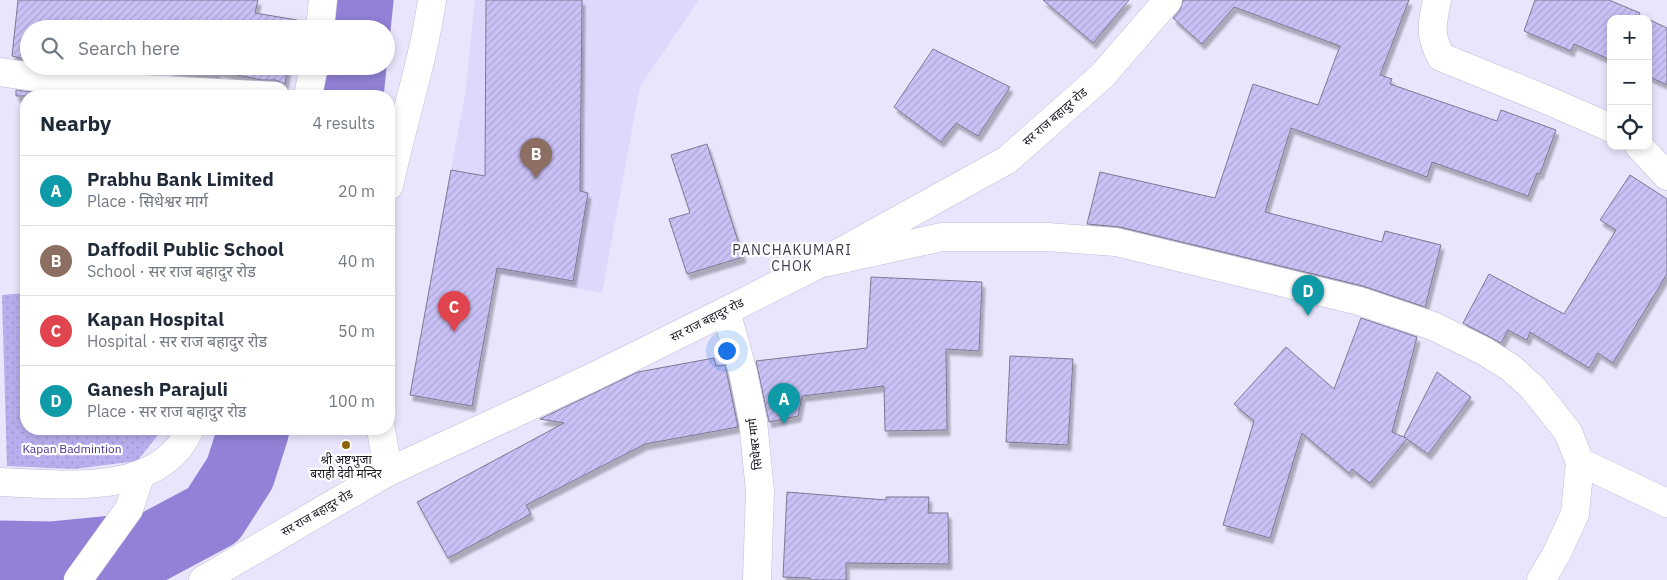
<!DOCTYPE html>
<html lang="en">
<head>
<meta charset="utf-8">
<style>
  :root { --surface:#fff; --page:#f2f2f3; --text:#1f2937; --muted:#747a83; --line:#e0e1e3; --accent:#db2777 }
  body { margin:0; font-family:"IBM Plex Sans","Noto Sans Devanagari",sans-serif; background:var(--page); color:var(--text) }
  .controls { position:absolute; right:15px; top:15px; display:grid; overflow:hidden; border-radius:10px; box-shadow:0 2px 8px #0003 }
  .controls button { width:45px; height:45px; display:grid; place-items:center; padding:0; border:0; border-bottom:1px solid var(--line); background:var(--surface); color:var(--text); font:25px sans-serif }
  .you { position:absolute; left:726px; top:350px; width:18px; height:18px; margin:-12px; border:4px solid #fff; border-radius:50%; background:#1a73e8; box-shadow:0 0 0 8px #1a73e833 }
  .badge { display:grid; place-items:center; width:32px; height:32px; border-radius:50%; background:var(--accent); color:#fff; font-size:16px; font-weight:700 }
  .pin { position:absolute; translate:-50% -41px; filter:drop-shadow(0 1px 2px #0008) }
  .pin::after { content:''; position:absolute; top:26px; width:18px; height:15px; background:inherit; clip-path:polygon(0 0,100% 0,50% 100%) }
  .list { margin:0; padding:0; list-style:none }
  h2 { display:flex; justify-content:space-between; align-items:center; height:65px; margin:0; padding:0 20px; font-size:21px }
  h2 small { font-size:16px; font-weight:400; color:var(--muted) }
  .list li { display:grid; grid-template-columns:32px 1fr auto; gap:15px; align-items:center; box-sizing:border-box; height:70px; padding:0 20px; border-top:1px solid var(--line) }
  .list b { display:block; font-size:19px; white-space:nowrap }
  .list p { margin:0; font-size:16px; white-space:nowrap; color:var(--muted) }
  .list em { font-size:16px; font-style:normal; color:var(--muted) }
  .icon { flex:none; width:28px; height:28px; fill:none; stroke:currentColor; stroke-width:2; stroke-linecap:round; stroke-linejoin:round }
  .map { position:relative; flex:none; width:1667px; height:580px; overflow:hidden }
  .search { position:absolute; background:var(--surface); box-shadow:0 2px 8px #0003; left:20px; top:20px; width:375px; height:55px; display:flex; align-items:center; gap:12px; box-sizing:border-box; padding:0 18px; border-radius:28px; color:var(--muted); font-size:19px }
  .panel { position:absolute; background:var(--surface); box-shadow:0 2px 8px #0003; left:20px; top:90px; width:375px; height:345px; border-radius:20px }
  .map>svg:first-child { display:block }
</style>
</head>
<body>
<div class="map">
<svg width="1667" height="580" viewBox="0 0 1667 580">
  <defs>
    <pattern id="park-dots" width="8" height="8" patternUnits="userSpaceOnUse" patternTransform="scale(1.25)"><rect width="8" height="8" fill="#b8aeed"/><path d="M2 2h.1M6 6h.1" fill="none" stroke="#9e95cb" stroke-width="1.8" stroke-linecap="round"/></pattern>
    <pattern id="building-hatch" width="6" height="6" patternUnits="userSpaceOnUse" patternTransform="scale(1.25)"><rect width="6" height="6" fill="#cac2f7"/><path d="M-1 1l2-2M0 6l6-6M5 7l2-2" fill="none" stroke="#ada6d3"/></pattern>
    <filter id="shadow"><feDropShadow dx="3" dy="5.5" stdDeviation="1" flood-color="#0004"/></filter>
  </defs>
  <rect width="100%" height="100%" fill="#e8e5fc"/>
  <polygon fill="#ddd8fc" points="475,0 699,0 640,86 602,293 433,262 465,96"/>
  <polygon fill="url(#park-dots)" points="26,293 26,429 163,429 137,461 74,469 7,466 2,295"/>
  <g fill="none" stroke-linecap="round" stroke-linejoin="round">
    <g stroke="#9281d6" stroke-width="71">
      <polyline points="355,29 358,0"/>
      <polyline points="348,96 351,66"/>
      <polyline points="0,556 51,557 153,547 213,515 240,473 254,429"/>
    </g>
  </g>
  <g fill="url(#building-hatch)" stroke="#7c7992" filter="url(#shadow)">
    <polygon points="18,0 258,0 255,13 297,20 295,29 29,29 29,60 12,56"/>
    <polygon points="486,0 582,0 580,191 588,193 573,281 497,268 472,406 410,395 451,170 485,176"/>
    <polygon points="1043,0 1129,0 1093,43"/>
    <polygon points="1183,0 1409,0 1380,75 1392,79 1390,84 1497,121 1501,110 1556,130 1540,174 1537,173 1528,196 1432,162 1427,177 1291,128 1265,212 1382,242 1385,231 1441,245 1425,307 1363,286 1120,227 1087,224 1100,172 1215,198 1253,84 1318,105 1340,46 1234,7 1202,44 1173,18 1180,10"/>
    <polygon points="1535,0 1609,0 1640,13 1639,15 1648,19 1611,19 1611,60 1574,44 1571,51 1524,31"/>
    <polygon points="1648,19 1667,28 1667,85 1648,76"/>
    <polygon points="933,49 1010,87 978,136 956,123 941,142 894,107"/>
    <polygon points="170,66 288,66 285,84 276,80 262,80 217,71 217,75 170,70"/>
    <polygon points="16,90 60,96 16,96"/>
    <polygon points="707,144 743,257 687,274 669,219 690,213 671,155"/>
    <polygon points="1630,175 1667,199 1667,274 1613,363 1598,353 1589,368 1530,332 1527,340 1508,330 1501,343 1463,323 1489,274 1564,314 1616,230 1600,220"/>
    <polygon points="871,277 982,282 979,351 946,349 947,430 885,431 884,386 802,396 798,416 769,422 756,361 867,348"/>
    <polygon points="1361,318 1417,337 1392,432 1406,438 1404,436 1437,372 1471,397 1428,454 1407,439 1370,483 1352,469 1349,473 1302,433 1270,538 1223,525 1254,421 1234,404 1286,347 1334,389"/>
    <polygon points="1010,356 1073,359 1068,445 1006,442"/>
    <polygon points="714,358 716,366 725,365 738,427 645,444 526,505 531,514 448,558 417,502 564,423 540,419 638,372"/>
    <polygon points="787,492 886,500 886,497 929,497 928,513 948,513 949,564 846,563 846,580 810,580 810,578 783,577"/>
  </g>
  <g fill="none" stroke-linecap="round" stroke-linejoin="round">
    <defs>
      <g id="minor">
        <path d="M 1437,0 C 1432,24 1429,34 1441,57 L 1547,100 L 1611,128"/>
        <polyline points="0,72 106,87 275,96"/>
        <polyline points="1639,146 1667,176"/>
        <path d="M 389,186 C 402,124 423,63 432,0"/>
        <polyline points="828,262 942,237 1047,237 1116,242 1359,301 1433,326 1484,351 1511,368 1533,388 1568,432 1580,462 1575,514 1556,555 1541,580"/>
        <polyline points="381,429 388,472"/>
        <polyline points="1580,462 1667,503"/>
        <polyline points="78,580 129,509 141,474"/>
      </g>
      <g id="tertiary">
        <polyline points="320,29 323,0"/>
        <polyline points="308,96 314,66"/>
        <polyline points="726,311 743,372 753,421 760,491 757,580"/>
        <path d="M 0,482 C 62,484 160,498 190,429"/>
        <polyline points="203,580 388,472 595,376 726,311 817,265 1007,160 1102,76 1168,0"/>
      </g>
    </defs>
    <use href="#minor" stroke="#c0bcd8" stroke-width="29"/>
    <use href="#tertiary" stroke="#c0bcd8" stroke-width="29"/>
    <use href="#minor" stroke="#fff" stroke-width="28"/>
    <use href="#tertiary" stroke="#fff" stroke-width="28"/>
  </g>
  <circle fill="#8d6609" stroke="#fff" stroke-width="2" cx="346" cy="445" r="5"/>
  <g text-anchor="middle" stroke-width="4.5" stroke-linejoin="round" paint-order="stroke">
    <g font-size="12" fill="#1a1822" stroke="#fff">
      <text transform="translate(1055 117) rotate(-41)" y="4">सर राज बहादुर रोड</text>
      <text transform="translate(707 320) rotate(-27)" y="4">सर राज बहादुर रोड</text>
      <text transform="translate(755 444) rotate(-97)" y="4">सिधेश्वर मार्ग</text>
      <text transform="translate(317 513) rotate(-30)" y="4">सर राज बहादुर रोड</text>
    </g>
    <g font-size="12" fill="#503296" stroke="#fff">
      <text x="72" y="453">Kapan Badmintion</text>
    </g>
    <g font-size="12" fill="#1a1822" stroke="#fff">
      <text x="346" y="464">श्री अष्टभुजा<tspan x="346" dy="14">बराही देवी मन्दिर</tspan></text>
    </g>
    <g font-size="14" letter-spacing="1" fill="#3f3c52" stroke="#fff">
      <text x="792" y="255">PANCHAKUMARI<tspan x="792" dy="16">CHOK</tspan></text>
    </g>
  </g>
</svg>
<div class="controls">
<button>+</button>
<button>−</button>
<button><svg class="icon" aria-label="locate" viewBox="0 0 24 24"><circle cx="12" cy="12" r="6"/><path d="M12 2v4M12 18v4M2 12h4M18 12h4"/></svg></button>
</div>
<div class="you"></div>
<div class="pin badge" style="left:784px;top:424px;background:#0f9aa8">A</div>
<div class="pin badge" style="left:536px;top:179px;background:#8d6e63">B</div>
<div class="pin badge" style="left:454px;top:332px;background:#e0444e">C</div>
<div class="pin badge" style="left:1308px;top:316px;background:#0f9aa8">D</div>
<div class="search"><svg class="icon" aria-label="search" viewBox="0 0 24 24"><circle cx="10" cy="10" r="6"/><path d="M15 15l6 6"/></svg>Search here</div>
<section class="panel">
<h2>Nearby<small>4 results</small></h2>
<ul class="list">
<li><span class="badge" style="background:#0f9aa8">A</span><div><b>Prabhu Bank Limited</b><p>Place · सिधेश्वर मार्ग</p></div><em>20 m</em></li>
<li><span class="badge" style="background:#8d6e63">B</span><div><b>Daffodil Public School</b><p>School · सर राज बहादुर रोड</p></div><em>40 m</em></li>
<li><span class="badge" style="background:#e0444e">C</span><div><b>Kapan Hospital</b><p>Hospital · सर राज बहादुर रोड</p></div><em>50 m</em></li>
<li><span class="badge" style="background:#0f9aa8">D</span><div><b>Ganesh Parajuli</b><p>Place · सर राज बहादुर रोड</p></div><em>100 m</em></li>
</ul>
</section>
</div>
</body>
</html>
